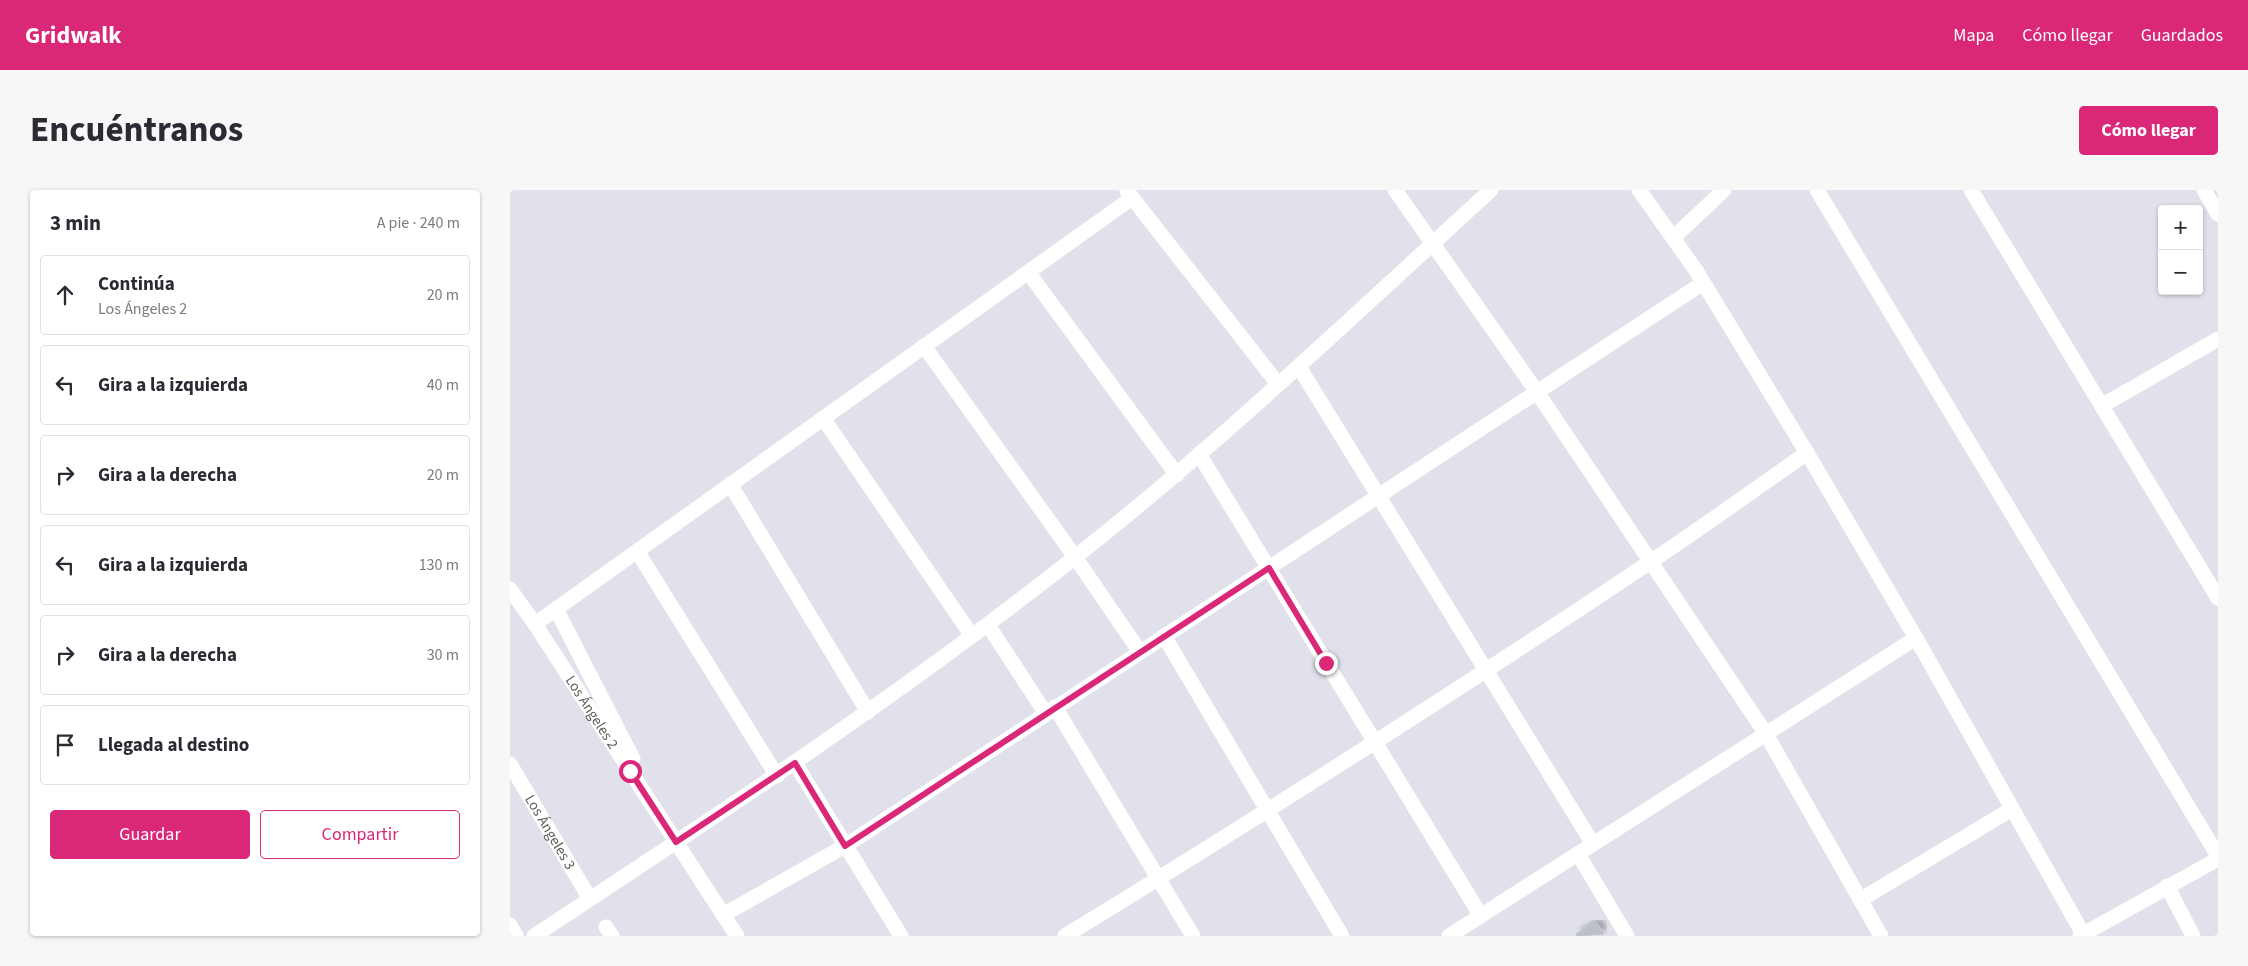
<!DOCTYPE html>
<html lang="es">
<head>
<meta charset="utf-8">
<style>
  :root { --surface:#fff; --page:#f7f7f7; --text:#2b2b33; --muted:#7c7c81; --line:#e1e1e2; --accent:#db2777 }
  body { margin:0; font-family:"Source Sans 3",sans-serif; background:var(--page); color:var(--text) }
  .controls { position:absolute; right:15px; top:15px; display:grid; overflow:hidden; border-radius:5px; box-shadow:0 1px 4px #0004 }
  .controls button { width:45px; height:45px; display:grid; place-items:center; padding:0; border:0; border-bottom:1px solid var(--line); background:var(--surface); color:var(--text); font:25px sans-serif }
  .stop { position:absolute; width:15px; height:15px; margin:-11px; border:4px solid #db2777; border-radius:50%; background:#fff }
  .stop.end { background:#db2777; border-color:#fff; box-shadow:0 1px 5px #0008 }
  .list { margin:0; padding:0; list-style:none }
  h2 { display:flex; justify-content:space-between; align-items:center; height:65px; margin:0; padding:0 20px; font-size:21px }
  h2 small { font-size:16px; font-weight:400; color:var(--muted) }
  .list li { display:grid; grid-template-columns:32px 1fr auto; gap:15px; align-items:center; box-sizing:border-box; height:80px; margin:0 10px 10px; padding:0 10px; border:1px solid var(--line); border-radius:5px }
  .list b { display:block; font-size:19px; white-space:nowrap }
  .list p { margin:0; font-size:16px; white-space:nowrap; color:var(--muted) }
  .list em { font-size:16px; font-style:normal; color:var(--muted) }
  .actions { display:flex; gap:10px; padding:15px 20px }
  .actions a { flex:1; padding:11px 0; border:1px solid var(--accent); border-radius:5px; text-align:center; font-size:18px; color:var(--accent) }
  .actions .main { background:var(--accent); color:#fff }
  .icon { flex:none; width:28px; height:28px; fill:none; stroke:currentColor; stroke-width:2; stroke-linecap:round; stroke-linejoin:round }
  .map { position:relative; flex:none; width:1708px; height:746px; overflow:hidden; border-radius:5px }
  header { display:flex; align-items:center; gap:30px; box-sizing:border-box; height:70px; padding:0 25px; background:var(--accent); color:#fff }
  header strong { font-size:24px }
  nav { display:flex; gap:28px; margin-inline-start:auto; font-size:18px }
  .intro { display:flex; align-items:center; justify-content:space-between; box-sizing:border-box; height:120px; padding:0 30px }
  h1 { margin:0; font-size:35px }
  .button { padding:12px 22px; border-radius:5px; background:var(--accent); color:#fff; font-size:18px; font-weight:700 }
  main { display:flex; gap:30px; padding:0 30px }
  aside { flex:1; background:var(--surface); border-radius:5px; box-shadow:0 1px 4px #0004 }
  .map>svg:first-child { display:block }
</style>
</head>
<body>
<header>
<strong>Gridwalk</strong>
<nav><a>Mapa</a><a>Cómo llegar</a><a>Guardados</a></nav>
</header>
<div class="intro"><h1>Encuéntranos</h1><a class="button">Cómo llegar</a></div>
<main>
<aside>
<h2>3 min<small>A pie · 240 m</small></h2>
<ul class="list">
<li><svg class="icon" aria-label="ahead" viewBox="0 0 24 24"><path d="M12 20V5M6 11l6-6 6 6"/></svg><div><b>Continúa</b><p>Los Ángeles 2</p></div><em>20 m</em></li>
<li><svg class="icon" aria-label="left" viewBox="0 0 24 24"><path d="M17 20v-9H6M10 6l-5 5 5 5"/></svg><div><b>Gira a la izquierda</b></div><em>40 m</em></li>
<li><svg class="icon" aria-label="right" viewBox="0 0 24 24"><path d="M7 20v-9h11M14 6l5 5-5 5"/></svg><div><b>Gira a la derecha</b></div><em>20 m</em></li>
<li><svg class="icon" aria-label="left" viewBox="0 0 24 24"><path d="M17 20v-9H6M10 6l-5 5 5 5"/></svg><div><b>Gira a la izquierda</b></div><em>130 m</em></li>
<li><svg class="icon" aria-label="right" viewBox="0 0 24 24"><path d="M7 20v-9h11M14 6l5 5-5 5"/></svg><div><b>Gira a la derecha</b></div><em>30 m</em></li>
<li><svg class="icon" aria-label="arrive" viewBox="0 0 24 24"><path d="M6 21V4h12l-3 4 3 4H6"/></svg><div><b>Llegada al destino</b></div></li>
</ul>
<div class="actions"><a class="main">Guardar</a><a>Compartir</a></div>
</aside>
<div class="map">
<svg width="1708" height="746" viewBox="0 0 1708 746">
  <defs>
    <filter id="shadow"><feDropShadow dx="4.5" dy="-4.5" stdDeviation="2.5" flood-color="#0004"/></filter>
  </defs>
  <rect width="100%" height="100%" fill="#e1e1ec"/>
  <polygon fill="#bdbfc7" stroke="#c0c1d0" filter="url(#shadow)" points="1086,732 1094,744 1067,746 1066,744"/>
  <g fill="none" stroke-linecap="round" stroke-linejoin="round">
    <g stroke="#fff" stroke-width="15">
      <polyline points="885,0 1027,202 1256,544 1371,746"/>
      <polyline points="1129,0 1185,79 1297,263 1406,448 1573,744"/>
      <polyline points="1307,0 1708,666"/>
      <polyline points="1461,0 1708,408"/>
      <polyline points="1694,0 1708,24"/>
      <polyline points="617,1 768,194"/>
      <polyline points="1163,48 1214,0"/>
      <polyline points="518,82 667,285"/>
      <polyline points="414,156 565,367 630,462"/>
      <polyline points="789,177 1083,654"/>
      <polyline points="1593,215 1708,149"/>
      <polyline points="313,228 462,446"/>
      <polyline points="689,264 971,726"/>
      <polyline points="220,294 358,522"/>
      <polyline points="127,361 267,586"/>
      <path id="s1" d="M 0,399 L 25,434 L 227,746"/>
      <polyline points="46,419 123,569"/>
      <polyline points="25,434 622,8"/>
      <polyline points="478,435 536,524"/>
      <polyline points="654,446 832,746"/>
      <polyline points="545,517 683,746"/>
      <polyline points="285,573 391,746"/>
      <path id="s2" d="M 0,574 L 80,709"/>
      <polyline points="1068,664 1117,746"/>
      <polyline points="1657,696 1683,746"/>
      <polyline points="1350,710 1502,619"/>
      <polyline points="213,725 335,656 1193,93"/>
      <polyline points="0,735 6,746"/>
      <polyline points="96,737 102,746"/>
      <path d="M 24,746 C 208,625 392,504 564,368 C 710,253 844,125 981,0"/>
      <path d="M 555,746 C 752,625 948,501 1140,372 C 1193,337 1245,299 1297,263"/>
      <polyline points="939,746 1406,448"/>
      <polyline points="1570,746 1708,669"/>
    </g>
  </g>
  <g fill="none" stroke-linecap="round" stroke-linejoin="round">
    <polyline stroke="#db2777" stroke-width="6" points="120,581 166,652 285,573 335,656 759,378 816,473"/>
  </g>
  <g text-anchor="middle" stroke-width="4" stroke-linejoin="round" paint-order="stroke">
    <g font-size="15" fill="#615f5a" stroke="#fff">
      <text dy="5" stroke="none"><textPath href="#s1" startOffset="148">Los Ángeles 2</textPath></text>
      <text dy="5" stroke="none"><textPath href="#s2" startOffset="79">Los Ángeles 3</textPath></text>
    </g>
  </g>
</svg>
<div class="controls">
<button>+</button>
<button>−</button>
</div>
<div class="stop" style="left:120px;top:581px"></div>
<div class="stop end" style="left:816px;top:473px"></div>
</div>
</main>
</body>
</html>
